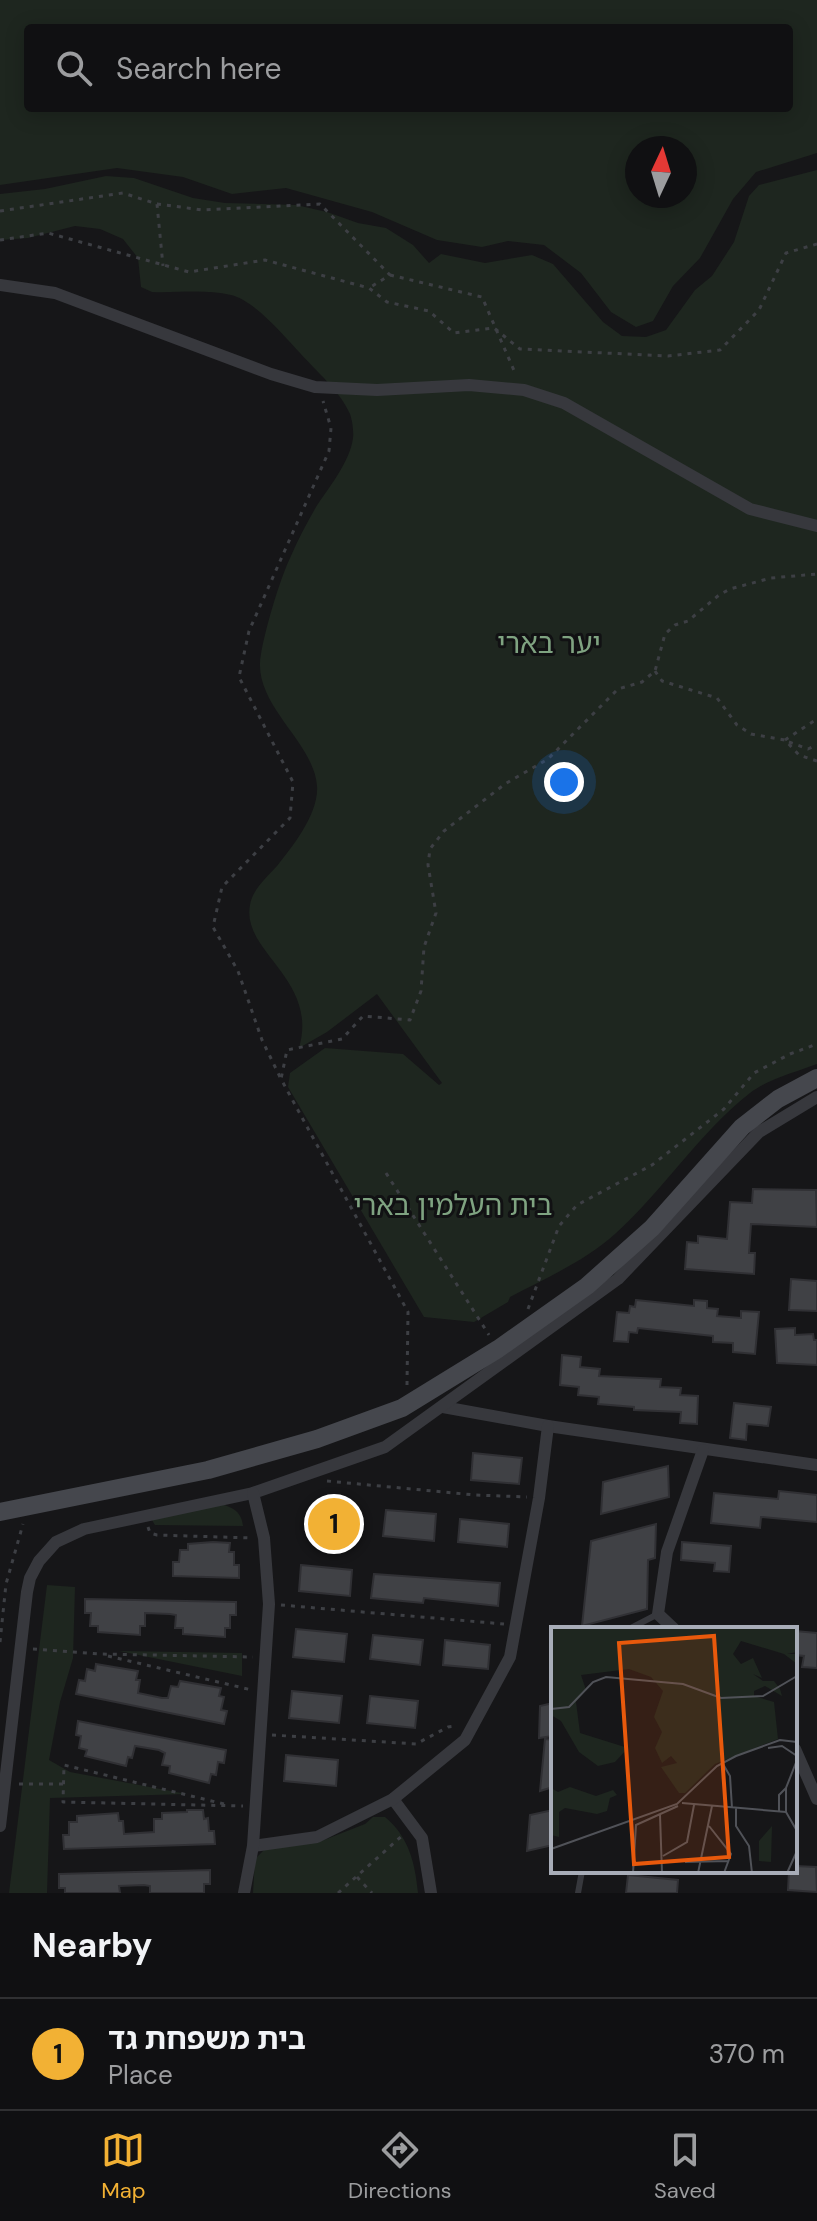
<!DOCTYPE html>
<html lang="en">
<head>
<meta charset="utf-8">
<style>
  :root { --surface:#101012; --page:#1e1e20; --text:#f1f3f6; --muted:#9c9d9f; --line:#303032; --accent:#f2b134 }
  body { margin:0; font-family:"DM Sans","Noto Sans Hebrew",sans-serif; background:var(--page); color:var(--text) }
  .compass { position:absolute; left:625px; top:136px; width:72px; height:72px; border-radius:50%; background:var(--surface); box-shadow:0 4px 20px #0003; rotate:4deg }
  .you { position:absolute; left:564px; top:782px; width:28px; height:28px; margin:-20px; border:6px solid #fff; border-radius:50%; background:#1a73e8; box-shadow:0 0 0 12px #1a73e833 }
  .badge { display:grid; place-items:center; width:52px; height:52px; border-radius:50%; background:var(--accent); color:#111; font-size:26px; font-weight:700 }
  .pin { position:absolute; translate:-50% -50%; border:4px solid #fff; box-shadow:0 2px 8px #0006 }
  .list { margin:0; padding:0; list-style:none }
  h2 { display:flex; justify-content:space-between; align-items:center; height:104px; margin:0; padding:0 32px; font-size:34px }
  h2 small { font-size:26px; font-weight:400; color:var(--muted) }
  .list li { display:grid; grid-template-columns:52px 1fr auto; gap:24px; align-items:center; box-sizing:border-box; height:112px; padding:0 32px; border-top:2px solid var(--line) }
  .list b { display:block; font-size:30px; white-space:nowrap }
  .list p { margin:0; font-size:26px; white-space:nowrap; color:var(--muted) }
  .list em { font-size:26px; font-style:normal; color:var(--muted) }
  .icon { flex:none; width:44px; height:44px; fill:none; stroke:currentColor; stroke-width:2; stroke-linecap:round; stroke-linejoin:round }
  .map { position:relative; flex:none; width:817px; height:1893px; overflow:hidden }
  .search { position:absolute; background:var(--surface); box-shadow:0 4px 20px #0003; left:24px; right:24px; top:24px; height:88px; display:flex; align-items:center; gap:20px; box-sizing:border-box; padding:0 28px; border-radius:8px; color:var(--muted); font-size:30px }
  .sheet { height:216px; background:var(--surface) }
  nav { display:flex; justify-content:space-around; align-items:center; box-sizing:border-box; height:112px; border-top:2px solid var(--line); background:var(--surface); font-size:22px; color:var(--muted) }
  nav a { display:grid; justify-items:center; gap:4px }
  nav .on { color:var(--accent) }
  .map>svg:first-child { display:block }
</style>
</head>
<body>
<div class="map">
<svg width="817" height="1893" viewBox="0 0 817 1893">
  <rect width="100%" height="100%" fill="#161618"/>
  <g fill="#1e261f" fill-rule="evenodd">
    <path d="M 0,0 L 817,0 L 817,153 L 756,172 L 733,199 L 700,258 L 673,286 L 653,321 L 636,327 L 611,312 L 581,273 L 544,245 L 508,241 L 482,247 L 437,240 L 372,212 L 286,188 L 232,194 L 183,177 L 117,168 L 0,185 ZM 28,28 L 789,28 L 789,108 L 28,108 ZM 637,148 L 685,148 L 685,196 L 637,196 Z"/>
    <path d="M 817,170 L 817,1064 C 796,1072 768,1079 750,1093 C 698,1134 663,1191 615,1234 C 585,1261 546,1278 510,1297 L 508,1302 L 474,1322 L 424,1317 L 288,1087 L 290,1073 L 325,1048 L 403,1054 L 439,1085 L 442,1083 L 377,994 L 327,1032 L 299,1048 C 319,979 241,952 250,905 C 252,890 267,877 277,866 C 293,846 319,813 317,786 C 314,741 251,704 261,654 C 265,630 280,578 291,556 C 298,539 307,523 316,507 C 329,487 350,462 353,438 C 354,432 352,419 350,414 C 340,391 316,371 300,353 C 284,336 254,300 231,295 C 206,289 177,293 152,292 L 141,287 L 138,258 L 123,239 L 100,229 L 75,226 L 28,238 L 0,240 L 0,194 L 45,189 L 106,176 L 134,178 L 193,198 L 225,203 L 296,205 L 327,212 L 358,223 L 386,228 L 413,245 L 429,263 L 441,254 L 485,263 L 532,255 L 553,264 L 603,322 L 622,336 L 646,337 L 666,330 L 695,290 L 712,276 L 734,242 L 749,196 L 759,185 Z"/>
    <path d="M 215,1503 C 231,1506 241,1510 243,1526 L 155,1525 L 149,1515 Z"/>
    <polygon points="47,1585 75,1587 73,1658 60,1702 49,1760 70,1772 187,1794 50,1798 47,1893 9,1893"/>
    <polygon points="119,1651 242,1653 242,1676"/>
    <path d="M 373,1817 L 385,1817 C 409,1837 415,1863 418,1893 L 253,1893 L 255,1859 L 264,1850 L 324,1840 L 365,1824 Z"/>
  </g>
  <g fill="#404145" stroke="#303034" stroke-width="2">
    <polygon points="753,1189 816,1190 817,1227 751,1224 749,1253 755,1253 754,1274 685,1269 687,1242 698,1243 698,1236 727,1239 730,1202 752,1203"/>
    <polygon points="791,1279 817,1281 817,1311 789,1310"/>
    <polygon points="636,1300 694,1306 694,1300 707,1301 707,1308 718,1309 717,1316 741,1318 741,1311 759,1312 755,1354 733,1352 733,1343 713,1342 713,1336 638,1328 637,1333 629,1332 628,1342 614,1341 617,1312 629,1313 630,1306 635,1307"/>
    <polygon points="795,1328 795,1335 813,1334 814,1340 817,1340 817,1365 777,1363 775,1329"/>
    <polygon points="562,1355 581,1357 580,1367 600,1369 599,1376 661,1379 660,1387 681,1388 680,1395 698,1396 697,1424 680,1423 681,1412 634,1410 634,1407 598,1404 599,1397 578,1395 579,1387 560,1385"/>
    <polygon points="734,1403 771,1407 768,1426 747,1424 746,1440 730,1438"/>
    <polygon points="473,1453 522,1458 519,1484 471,1480"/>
    <polygon points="668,1466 669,1497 601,1514 603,1482"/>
    <polygon points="779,1491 817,1495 817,1522 761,1517 760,1528 711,1523 714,1493 778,1499"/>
    <polygon points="310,1509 361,1515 359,1539 308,1534"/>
    <polygon points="386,1510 436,1514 434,1541 383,1536"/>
    <polygon points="460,1519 509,1524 507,1547 458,1542"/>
    <polygon points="656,1524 655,1558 648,1560 647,1609 582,1626 591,1541"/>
    <polygon points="213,1542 230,1543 229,1552 234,1552 234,1565 239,1565 239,1578 173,1576 173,1562 179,1562 180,1550 188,1550 188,1544"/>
    <polygon points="682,1542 731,1546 729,1572 714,1571 715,1563 681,1560"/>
    <polygon points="301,1565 352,1570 350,1596 299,1591"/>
    <polygon points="374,1574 500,1583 498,1606 424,1598 423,1603 371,1598"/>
    <polygon points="85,1599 236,1602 236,1615 230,1615 230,1628 225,1628 225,1637 183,1634 183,1628 175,1628 176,1615 170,1614 145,1613 145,1626 140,1626 140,1635 98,1632 98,1626 90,1626 91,1613 85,1613"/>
    <polygon points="296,1629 347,1634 344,1662 293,1657"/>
    <polygon points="795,1631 817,1633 817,1668 802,1667 804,1656 795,1655"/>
    <polygon points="373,1635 423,1640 420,1665 370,1659"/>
    <polygon points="445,1640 490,1645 488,1669 443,1665"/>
    <polygon points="96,1664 138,1671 136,1680 140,1680 138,1693 162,1698 168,1698 171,1686 178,1687 180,1681 221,1688 219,1696 224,1697 221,1710 227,1711 224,1724 76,1694 79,1680 85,1681 87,1669 95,1671"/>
    <polygon points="292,1691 342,1696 339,1723 289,1718"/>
    <polygon points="370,1696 418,1701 415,1728 367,1723"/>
    <polygon points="553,1703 553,1736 539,1738 540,1706"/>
    <polygon points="78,1721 226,1750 224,1763 218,1762 216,1775 211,1774 209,1783 169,1773 170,1766 162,1765 165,1753 159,1750 135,1746 132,1758 128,1757 126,1766 85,1756 87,1750 79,1748 81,1736 76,1735"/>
    <polygon points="545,1739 553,1740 553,1787 540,1791"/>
    <polygon points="286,1755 338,1760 336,1786 284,1781"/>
    <polygon points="187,1810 203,1810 204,1819 208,1818 209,1831 214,1831 215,1844 64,1849 63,1835 69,1835 69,1822 77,1822 77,1816 118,1813 119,1821 123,1821 124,1834 154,1832 154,1819 162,1819 162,1813 187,1812"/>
    <polygon points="553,1810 553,1845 527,1851 530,1815"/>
    <polygon points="795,1866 816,1867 817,1892 788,1890 789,1871 795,1871"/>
    <polygon points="210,1870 210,1884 204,1884 204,1893 150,1893 150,1886 144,1885 119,1886 120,1893 65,1893 65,1888 59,1888 59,1874"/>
    <polygon points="628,1875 678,1880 677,1893 626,1893"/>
  </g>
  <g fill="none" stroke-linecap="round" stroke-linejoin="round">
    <g stroke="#3d3f44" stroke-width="3" stroke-dasharray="4 6" stroke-linecap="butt">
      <polyline points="157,204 203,210 320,204 390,275 369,288"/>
      <polyline points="0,211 123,193 157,204 163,266"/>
      <polyline points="0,240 48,233 189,272 265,260 369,288 387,302 429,311 454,333 494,328 520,349 668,356 720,350 759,310 786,253 817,244"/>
      <polyline points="390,275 482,297 516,375"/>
      <polyline points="655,671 662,681 717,698 737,725 751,734 785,740 799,755 817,761"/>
      <polyline points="785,740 817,719"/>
      <polyline points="789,742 808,749 817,745"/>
      <polyline points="280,1077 262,1040 238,971 213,927 222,887 290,818 293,782 239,677 249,631 329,451 331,428 323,401"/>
      <polyline points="386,1173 489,1335"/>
      <polyline points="528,1309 559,1226 577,1205 652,1165 724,1109 754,1073 790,1054 817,1044"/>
      <polyline points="407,1385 408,1312 281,1079 287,1050 342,1039 363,1016 410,1020 421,991 424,947 436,913 428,865 430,849 444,831 505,784 548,759 618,689 642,682 655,671 665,634 675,625 688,621 719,595 730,589 771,578 817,574"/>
      <polyline points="327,1481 475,1495 527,1497"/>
      <polyline points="148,1527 150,1533 157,1535 252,1538"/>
      <polyline points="281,1605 504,1624"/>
      <polyline points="0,1642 6,1584 23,1524"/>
      <polyline points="33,1649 100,1654 253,1657"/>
      <polyline points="108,1656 252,1690"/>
      <polyline points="272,1735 416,1744 448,1727 456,1726"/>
      <polyline points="19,1784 63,1784"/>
      <polyline points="224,1804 64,1765 63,1802 243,1806"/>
      <polyline points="357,1877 372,1893"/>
      <polyline points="338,1893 404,1834"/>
    </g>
    <g stroke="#37383d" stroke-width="6">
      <polyline points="629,1629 658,1614"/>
      <polyline points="578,1893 582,1871"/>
    </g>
    <g stroke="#37383d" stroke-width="12">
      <polyline points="0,285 55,293 271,374 315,387 377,390 469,385 524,390 564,403 750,509 817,526"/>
      <polyline points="443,1407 548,1426 817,1465"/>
      <polyline points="674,1629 658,1614 667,1552 703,1450"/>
      <polyline points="795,1749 817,1799"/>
      <polyline points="393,1799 422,1838 431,1893"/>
      <polyline points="0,1826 27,1592 30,1578 39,1561 56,1542 84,1529 253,1493 385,1447 618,1279 759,1132 817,1097"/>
      <polyline points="253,1846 317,1837 393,1799 465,1740 510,1657 539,1498 548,1426"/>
      <polyline points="244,1893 253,1846 269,1604 264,1538 253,1493"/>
    </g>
    <polyline stroke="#45474d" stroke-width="18" points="0,1512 208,1470 317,1439 402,1408 498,1349 587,1286 652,1228 742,1127 778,1099 817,1078"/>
  </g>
  <g text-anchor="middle" stroke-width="6" stroke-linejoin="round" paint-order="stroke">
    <g font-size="28" fill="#7fa381" stroke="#111113">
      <text x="549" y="653">יער בארי</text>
      <text x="453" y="1215">בית העלמין בארי</text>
    </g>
  </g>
  <g transform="translate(551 1627)">
    <rect width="246" height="246" fill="#161618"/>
    <path d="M 246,0 L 246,25 L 236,27 L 246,27 L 246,37 L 233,27 L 190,14 L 182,27 L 190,37 L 202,31 L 211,51 L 202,47 L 212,54 L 223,54 L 229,62 L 231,69 L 214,59 L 203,64 L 203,69 L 223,75 L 227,112 L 164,137 L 134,166 L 128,166 L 110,140 L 126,136 L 120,129 L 111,136 L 104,121 L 111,105 L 103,90 L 112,64 L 100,50 L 78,42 L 30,48 L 35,63 L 25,75 L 29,106 L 77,121 L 64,135 L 47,139 L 28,125 L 10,94 L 0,88 L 0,1 ZM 19,160 L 45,169 L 62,163 L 66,168 L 59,171 L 56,184 L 46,187 L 14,181 L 8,185 L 8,210 L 0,208 L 0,161 L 7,165 ZM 221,199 L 220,235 L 208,234 L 208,214 Z" fill="#1e261f"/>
    <path fill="none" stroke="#505258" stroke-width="2" d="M 0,82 L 18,80 L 42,55 L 55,50 L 132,57 L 170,71 L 212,69 L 246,49M 217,121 L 231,119 L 246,129M 246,133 L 235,161 L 235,185 L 246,204M 172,137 L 179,149 L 181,181M 131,176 L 235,185M 185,181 L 185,199 L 198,219 L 201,246M 228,184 L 228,168 L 235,161M 109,188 L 111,246M 158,199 L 180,227 L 173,246M 0,222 L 126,177 L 166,139 L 185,129 L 229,113 L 246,115M 112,229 L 136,215 L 143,178M 134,235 L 177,234M 82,246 L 85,198 L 127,179M 147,246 L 161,179M 236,246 L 246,224"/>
    <path fill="#e8590c" fill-opacity="0.15" stroke="#e8590c" stroke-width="4" d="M 163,9 L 178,230 L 83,237 L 68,16 Z"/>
    <rect width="246" height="246" fill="none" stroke="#a8adb8" stroke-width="4"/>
  </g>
</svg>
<svg class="compass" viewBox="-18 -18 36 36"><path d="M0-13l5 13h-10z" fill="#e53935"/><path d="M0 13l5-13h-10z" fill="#9c9d9f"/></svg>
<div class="you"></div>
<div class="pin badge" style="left:334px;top:1524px">1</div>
<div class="search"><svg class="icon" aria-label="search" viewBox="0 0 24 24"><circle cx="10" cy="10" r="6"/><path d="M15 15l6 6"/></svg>Search here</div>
</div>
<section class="sheet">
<h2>Nearby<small></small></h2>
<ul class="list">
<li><span class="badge">1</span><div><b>בית משפחת גד</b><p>Place</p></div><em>370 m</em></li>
</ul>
</section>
<nav>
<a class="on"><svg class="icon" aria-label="map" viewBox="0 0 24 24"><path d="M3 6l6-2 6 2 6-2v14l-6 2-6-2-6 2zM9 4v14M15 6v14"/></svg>Map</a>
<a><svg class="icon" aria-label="directions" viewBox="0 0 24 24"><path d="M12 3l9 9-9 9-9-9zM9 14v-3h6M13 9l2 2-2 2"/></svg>Directions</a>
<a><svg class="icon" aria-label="saved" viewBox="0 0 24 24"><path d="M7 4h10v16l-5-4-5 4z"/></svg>Saved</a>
</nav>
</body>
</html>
